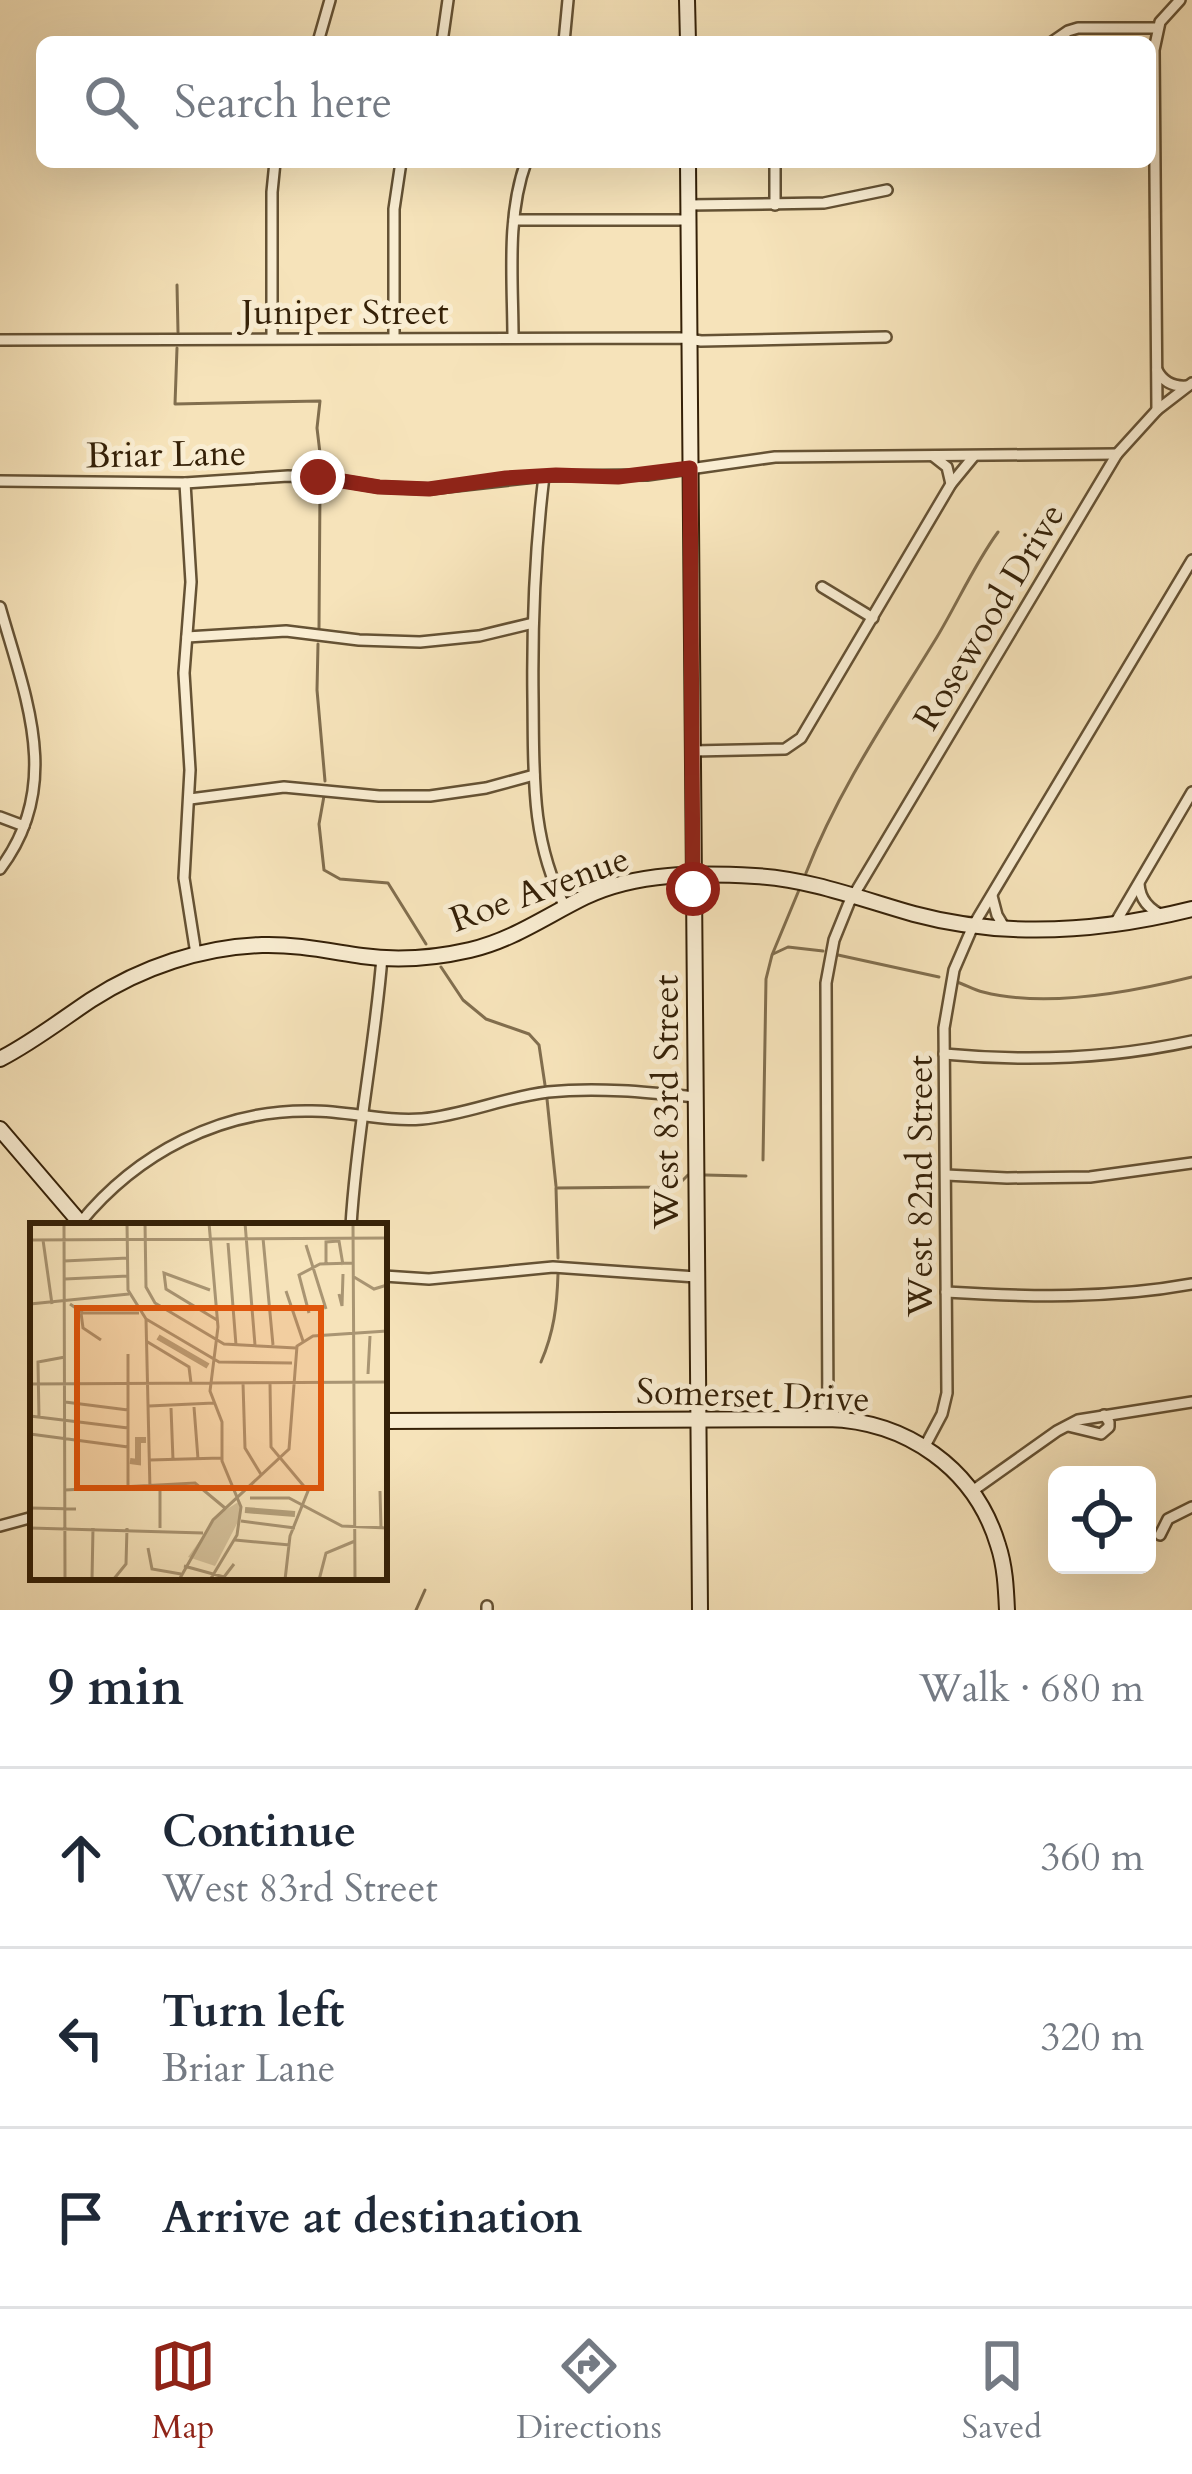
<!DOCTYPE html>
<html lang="en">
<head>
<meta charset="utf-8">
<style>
  :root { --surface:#fff; --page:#f2f2f3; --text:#1f2937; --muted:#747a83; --line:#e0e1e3; --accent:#8f2418 }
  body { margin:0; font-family:Cardo,serif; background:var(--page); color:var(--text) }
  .controls { position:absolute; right:36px; bottom:36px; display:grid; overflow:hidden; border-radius:18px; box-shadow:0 12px 48px #0002 }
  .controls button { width:108px; height:108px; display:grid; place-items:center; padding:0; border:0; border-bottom:3px solid var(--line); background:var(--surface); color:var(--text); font:60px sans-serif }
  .stop { position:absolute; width:36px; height:36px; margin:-27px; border:9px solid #8f2418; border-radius:50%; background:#fff }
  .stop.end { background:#8f2418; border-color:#fff; box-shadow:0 3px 12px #0008 }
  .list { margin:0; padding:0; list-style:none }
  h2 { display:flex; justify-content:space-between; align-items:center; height:156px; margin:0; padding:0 48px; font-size:51px }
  h2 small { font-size:39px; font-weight:400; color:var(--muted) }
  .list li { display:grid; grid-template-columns:78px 1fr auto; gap:36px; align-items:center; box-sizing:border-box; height:180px; padding:0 48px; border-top:3px solid var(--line) }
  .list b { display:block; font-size:45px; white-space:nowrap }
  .list p { margin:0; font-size:39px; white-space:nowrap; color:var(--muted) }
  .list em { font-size:39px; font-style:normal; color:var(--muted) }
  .icon { flex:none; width:66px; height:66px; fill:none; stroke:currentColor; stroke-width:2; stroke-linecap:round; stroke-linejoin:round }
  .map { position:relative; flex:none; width:1192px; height:1610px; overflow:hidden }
  .search { position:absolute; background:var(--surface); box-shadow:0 12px 48px #0002; left:36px; right:36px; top:36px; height:132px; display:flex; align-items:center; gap:30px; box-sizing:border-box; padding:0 42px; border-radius:18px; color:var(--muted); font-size:45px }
  .sheet { height:696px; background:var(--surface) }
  nav { display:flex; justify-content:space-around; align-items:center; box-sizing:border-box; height:168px; border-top:3px solid var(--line); background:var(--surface); font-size:33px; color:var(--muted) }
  nav a { display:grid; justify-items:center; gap:6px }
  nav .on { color:var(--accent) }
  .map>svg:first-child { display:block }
</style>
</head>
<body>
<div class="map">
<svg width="1192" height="1610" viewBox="0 0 1192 1610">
  <rect width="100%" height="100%" fill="#f6e3ba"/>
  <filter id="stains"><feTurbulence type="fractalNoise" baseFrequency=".00167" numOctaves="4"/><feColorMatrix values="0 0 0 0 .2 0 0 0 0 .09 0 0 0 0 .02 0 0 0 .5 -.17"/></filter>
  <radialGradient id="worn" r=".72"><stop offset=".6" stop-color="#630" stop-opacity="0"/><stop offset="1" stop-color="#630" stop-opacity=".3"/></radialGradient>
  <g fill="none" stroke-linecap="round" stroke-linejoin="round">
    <g stroke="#816e4e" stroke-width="3">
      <polyline points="177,285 178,332"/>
      <polyline points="177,348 175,404 320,401 317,428 322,470"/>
      <polyline points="319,628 320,486"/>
      <polyline points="318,644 317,690 325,781"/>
      <polyline points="324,796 319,824 324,870 340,879 388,883 426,944"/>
      <path d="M 806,873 C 839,788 890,714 937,637 C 958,602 974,565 998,532"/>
      <polyline points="773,954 788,947 823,951"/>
      <polyline points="838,955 939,977"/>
      <polyline points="441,967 463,1000 486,1019 529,1034 539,1045 545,1085"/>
      <path d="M 957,982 C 966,985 974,990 983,992 C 1045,1008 1132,992 1192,977"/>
      <polyline points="547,1099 556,1186"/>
      <polyline points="763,1160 766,979 772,955 799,890"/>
      <polyline points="705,1175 746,1176"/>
      <polyline points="558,1258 556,1188 660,1187 680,1183 688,1175"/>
      <path d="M 541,1362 C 554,1332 557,1306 558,1274"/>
      <polyline points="416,1610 425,1590"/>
    </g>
    <defs>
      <g id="street">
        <polyline points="318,42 330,0"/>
        <polyline points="442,42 448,0"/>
        <polyline points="564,42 568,0"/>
        <polyline points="1052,42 1068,31 1078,28 1158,28"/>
        <polyline points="775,162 775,205"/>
        <polyline points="688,205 824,203 887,190"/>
        <polyline points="514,220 688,220"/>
        <polyline points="272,338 272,192 275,162"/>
        <polyline points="394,338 394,209 401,162"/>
        <path d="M 513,338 C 513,281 506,217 526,162"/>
        <polyline points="0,340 682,338 701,341 886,337"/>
        <path d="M 1157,370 C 1163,382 1174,387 1187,386"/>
        <polyline points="1157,410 1154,50 1160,22 1180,0"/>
        <polyline points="933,456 947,467 951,484"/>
        <path d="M 544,476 C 535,550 532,624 533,698 C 534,774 530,838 565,907"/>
        <polyline points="0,481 185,483 288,476 318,477 379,487 429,489 544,476 647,475 775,457 1117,454"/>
        <polyline points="185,483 191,582 184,673 190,770 184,878 196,954"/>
        <polyline points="822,587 873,618"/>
        <path d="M 0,607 C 25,696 64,785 0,869"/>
        <polyline points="187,637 286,631 359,640 420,642 479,636 533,623"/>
        <polyline points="693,751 785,749 801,738 951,484 974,456"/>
        <polyline points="190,799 284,787 379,796 430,796 486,788 534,775"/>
        <polyline points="0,817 24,826"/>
        <path d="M 1139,884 C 1140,900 1150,910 1164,916"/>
        <polyline points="992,896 997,915 1006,930"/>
        <polyline points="1114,925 1192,792"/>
        <path d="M 944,1054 C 1029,1062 1109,1059 1192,1041"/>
        <polyline points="946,1175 1007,1178 1090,1177 1192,1163"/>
        <path d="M 80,1223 C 137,1153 221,1109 312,1111 C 349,1111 385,1122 422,1119 C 465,1115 505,1097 548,1092 C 597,1087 646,1092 695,1097"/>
        <path d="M 351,1226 C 356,1136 375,1047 382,957"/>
        <polyline points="384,1276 429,1279 553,1267 696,1277"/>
        <path d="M 946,1292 C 1029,1297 1110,1299 1192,1284"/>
        <polyline points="828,1419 826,983 834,940 849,903 1117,454 1157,410 1192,383"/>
        <polyline points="1068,1426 1101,1434 1109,1427 1109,1422 1104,1415"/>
        <polyline points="925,1446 942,1414 947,1393 944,1028 954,970 973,926 1192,560"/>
        <polyline points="971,1492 1057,1431 1078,1420 1192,1402"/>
        <polyline points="0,1526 33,1517"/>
        <polyline points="1160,1535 1168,1519 1192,1507"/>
        <polyline points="487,1606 487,1610"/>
      </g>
      <g id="secondary">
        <polyline points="687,0 688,42"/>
        <polyline points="688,162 700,1610"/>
        <path d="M 0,1059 C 33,1042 61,1020 91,1000 C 142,967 202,947 262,945 C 296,944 328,951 362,956 C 397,961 435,958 470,950 C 513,940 546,916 585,897 C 637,872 699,873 755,876 C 810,879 861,899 914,914 C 1007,939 1100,932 1192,909"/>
        <polyline points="0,1129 83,1226"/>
        <path d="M 384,1421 L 828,1419 C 906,1421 975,1468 998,1545 C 1005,1566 1006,1588 1007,1610"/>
      </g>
    </defs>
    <use href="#street" stroke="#655234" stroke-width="14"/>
    <use href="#secondary" stroke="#352108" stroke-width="18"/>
    <use href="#street" stroke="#f9edd2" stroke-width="9"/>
    <use href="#secondary" stroke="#f9edd2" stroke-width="14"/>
  </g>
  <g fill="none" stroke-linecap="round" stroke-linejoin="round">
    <polyline stroke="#8f2418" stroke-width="15" points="318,477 379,487 429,489 506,478 556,475 618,477 690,468 693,889"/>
  </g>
  <g text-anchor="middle" stroke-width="10" stroke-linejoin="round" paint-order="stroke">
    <g font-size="36" fill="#352108" stroke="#f9edd2">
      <text x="345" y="324">Juniper Street</text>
      <text transform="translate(166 453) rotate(-1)" y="13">Briar Lane</text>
      <text transform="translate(988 616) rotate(-59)" y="13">Rosewood Drive</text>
      <text transform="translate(539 888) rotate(-20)" y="13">Roe Avenue</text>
      <text transform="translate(665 1102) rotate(-90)" y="13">West 83rd Street</text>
      <text transform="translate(919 1186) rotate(-90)" y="13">West 82nd Street</text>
      <text transform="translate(753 1394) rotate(2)" y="13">Somerset Drive</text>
    </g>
  </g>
  <g transform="translate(30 1223)">
    <rect width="357" height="357" fill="#f6e3ba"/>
    <path d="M 210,278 L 211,293 L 185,343 L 158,334 L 189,291 Z" fill="#d5c29c"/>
    <path fill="none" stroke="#b4a17d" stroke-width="6" d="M 128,114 L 178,143M 100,238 L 108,239 L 108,217 L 116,217M 215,287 L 265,291"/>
    <path fill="none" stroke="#a99573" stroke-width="3" d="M 34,0 L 35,357M 97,0 L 98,67 L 116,96 L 189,139 L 262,140M 115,0 L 116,64 L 125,80 L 194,121 L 266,125M 179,0 L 188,104 L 180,168 L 192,199 L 192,238 L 211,284 L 207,312 L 180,357M 215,0 L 225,122M 323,0 L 325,357M 233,15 L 243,122M 0,17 L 357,15M 13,17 L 22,81M 198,20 L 206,122M 276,22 L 296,86M 34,38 L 98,35M 296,42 L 296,19 L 309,18 L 313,42M 324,54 L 344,66 L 357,62M 35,56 L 98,53M 180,67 L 134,50 L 136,66 L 187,97M 256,68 L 273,118M 309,71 L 312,83 L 313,51M 0,81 L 99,71M 40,81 L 53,90 L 109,90M 51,90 L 53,105 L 71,117M 279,90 L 269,52 L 290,41 L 323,40M 116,96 L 120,267M 116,118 L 159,144 L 161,160M 98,131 L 98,267M 338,151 L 340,113M 213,160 L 215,225 L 232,253M 240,160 L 241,224 L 278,268 L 260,313 L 255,357M 0,161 L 357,159M 35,179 L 98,187M 119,183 L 184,180M 164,184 L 168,236M 141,185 L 143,237M 0,193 L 98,205M 9,195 L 8,139 L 35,134M 0,211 L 98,224M 120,237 L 191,235M 35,267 L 165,260 L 195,285M 350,268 L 351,305M 220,275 L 259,275 L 312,303 L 357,305M 0,285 L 46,286M 211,298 L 265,305M 0,305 L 173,310M 130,305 L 130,267M 205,317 L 260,322M 118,325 L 122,346 L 151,351M 154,343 L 194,354 L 204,341M 62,357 L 63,305M 83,357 L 96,341 L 97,305M 149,357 L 183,297 L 259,226 L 267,123 L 283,113 L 357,108M 289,357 L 296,330 L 325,318"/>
    <path fill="#df560c" fill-opacity="0.15" stroke="#df560c" stroke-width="6" d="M 47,85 L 291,85 L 291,265 L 47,265 Z"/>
    <rect width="357" height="357" fill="none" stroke="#352108" stroke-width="6"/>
  </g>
  <rect width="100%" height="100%" filter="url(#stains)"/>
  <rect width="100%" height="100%" fill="url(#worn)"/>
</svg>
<div class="controls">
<button><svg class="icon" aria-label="locate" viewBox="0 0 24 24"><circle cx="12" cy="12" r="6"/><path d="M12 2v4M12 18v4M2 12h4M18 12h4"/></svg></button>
</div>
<div class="stop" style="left:693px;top:889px"></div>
<div class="stop end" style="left:318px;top:477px"></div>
<div class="search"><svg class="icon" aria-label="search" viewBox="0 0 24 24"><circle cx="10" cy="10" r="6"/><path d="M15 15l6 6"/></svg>Search here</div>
</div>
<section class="sheet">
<h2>9 min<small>Walk · 680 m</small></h2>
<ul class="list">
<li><svg class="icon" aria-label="ahead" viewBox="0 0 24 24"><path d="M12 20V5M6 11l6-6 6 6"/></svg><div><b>Continue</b><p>West 83rd Street</p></div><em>360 m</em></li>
<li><svg class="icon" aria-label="left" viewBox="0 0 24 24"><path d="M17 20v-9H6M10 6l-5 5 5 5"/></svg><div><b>Turn left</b><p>Briar Lane</p></div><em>320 m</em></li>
<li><svg class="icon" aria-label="arrive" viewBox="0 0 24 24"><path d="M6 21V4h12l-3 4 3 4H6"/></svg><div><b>Arrive at destination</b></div></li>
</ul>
</section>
<nav>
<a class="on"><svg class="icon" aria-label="map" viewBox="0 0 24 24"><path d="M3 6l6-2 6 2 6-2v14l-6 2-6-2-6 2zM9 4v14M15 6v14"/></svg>Map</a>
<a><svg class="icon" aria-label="directions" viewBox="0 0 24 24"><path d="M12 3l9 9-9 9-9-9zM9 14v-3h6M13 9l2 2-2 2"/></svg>Directions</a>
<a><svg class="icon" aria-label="saved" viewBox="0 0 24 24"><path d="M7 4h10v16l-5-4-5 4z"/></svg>Saved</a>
</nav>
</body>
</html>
